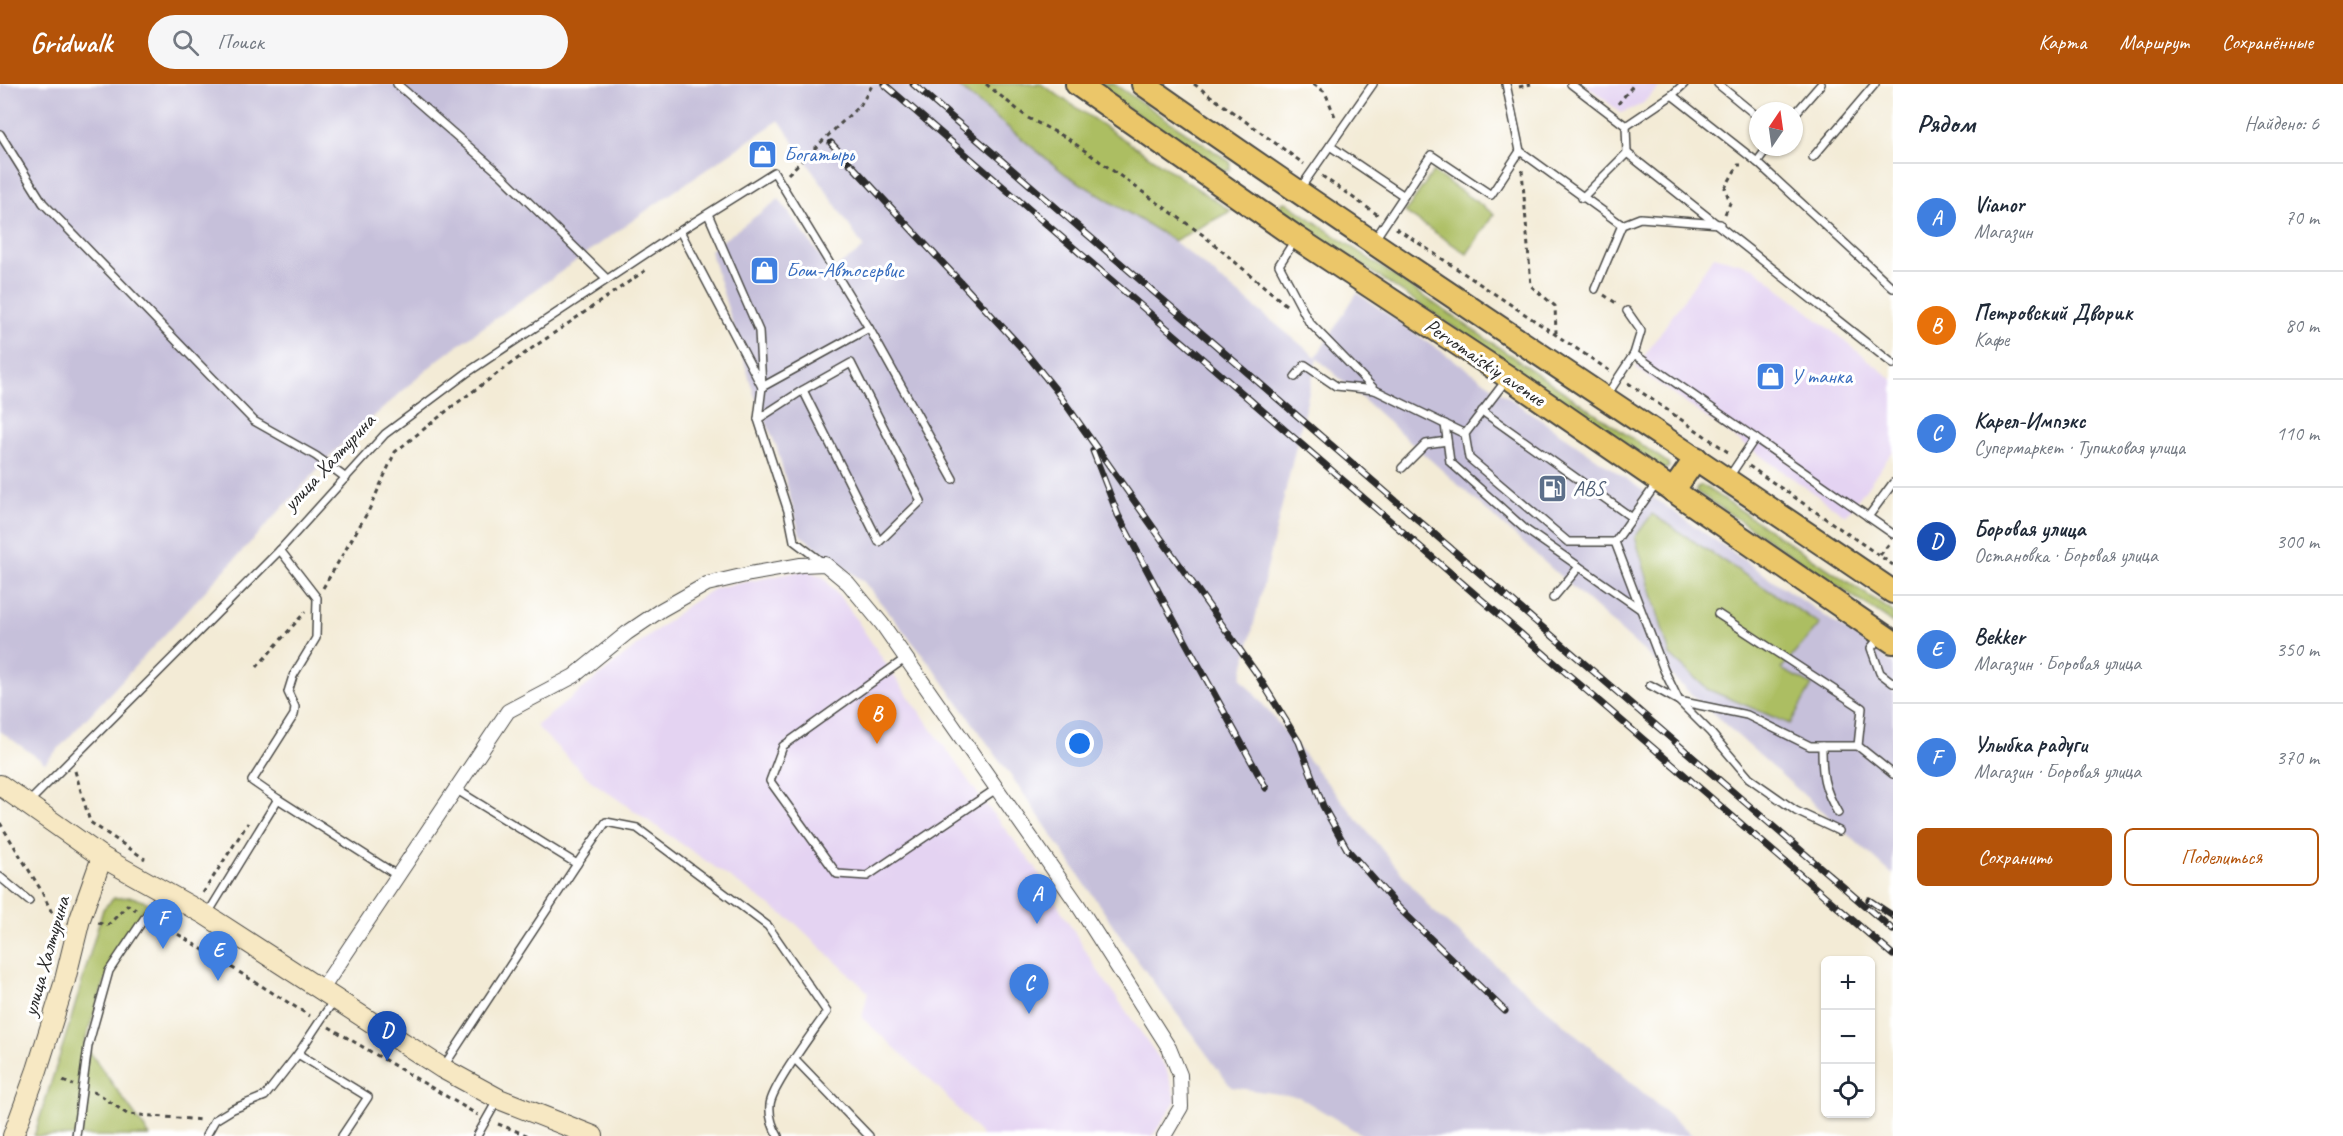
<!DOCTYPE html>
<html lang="ru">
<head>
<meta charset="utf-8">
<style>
  :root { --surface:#fff; --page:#f6f6f7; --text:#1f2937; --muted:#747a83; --line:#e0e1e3; --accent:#b45309 }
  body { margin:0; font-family:Caveat,sans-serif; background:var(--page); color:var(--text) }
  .controls { position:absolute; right:18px; bottom:18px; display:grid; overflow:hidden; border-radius:9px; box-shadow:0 2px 4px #0004 }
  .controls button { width:54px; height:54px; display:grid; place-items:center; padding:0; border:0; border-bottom:2px solid var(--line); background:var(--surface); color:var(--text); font:30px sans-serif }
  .compass { position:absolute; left:1749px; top:18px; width:54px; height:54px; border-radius:50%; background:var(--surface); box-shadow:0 2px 4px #0004; rotate:13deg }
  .you { position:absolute; left:1080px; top:660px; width:21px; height:21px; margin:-15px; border:4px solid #fff; border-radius:50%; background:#1a73e8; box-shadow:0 0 0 9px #1a73e833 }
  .badge { display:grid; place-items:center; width:39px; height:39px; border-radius:50%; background:var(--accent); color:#fff; font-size:20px; font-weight:700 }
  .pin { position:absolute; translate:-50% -50px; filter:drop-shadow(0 2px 3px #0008) }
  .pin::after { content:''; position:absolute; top:32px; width:21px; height:18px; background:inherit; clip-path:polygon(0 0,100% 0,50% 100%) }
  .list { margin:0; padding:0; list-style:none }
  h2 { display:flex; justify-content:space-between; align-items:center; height:78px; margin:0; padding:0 24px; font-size:26px }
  h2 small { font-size:20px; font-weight:400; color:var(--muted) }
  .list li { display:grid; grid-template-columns:39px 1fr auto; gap:18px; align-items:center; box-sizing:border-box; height:108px; padding:0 24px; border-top:2px solid var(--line) }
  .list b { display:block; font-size:22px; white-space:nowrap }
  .list p { margin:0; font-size:20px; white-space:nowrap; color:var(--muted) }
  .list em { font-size:20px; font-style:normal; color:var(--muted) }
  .actions { display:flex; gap:12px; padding:18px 24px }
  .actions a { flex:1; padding:14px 0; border:2px solid var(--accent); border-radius:9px; text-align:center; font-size:21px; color:var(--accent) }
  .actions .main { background:var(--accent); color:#fff }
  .icon { flex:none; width:33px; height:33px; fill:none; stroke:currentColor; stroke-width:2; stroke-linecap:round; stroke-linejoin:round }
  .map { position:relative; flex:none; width:1893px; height:1052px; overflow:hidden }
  header { display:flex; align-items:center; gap:36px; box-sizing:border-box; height:84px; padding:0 30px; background:var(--accent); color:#fff }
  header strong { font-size:28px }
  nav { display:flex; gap:33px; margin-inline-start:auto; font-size:21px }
  .search { width:420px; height:54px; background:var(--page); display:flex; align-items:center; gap:15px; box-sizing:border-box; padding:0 21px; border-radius:33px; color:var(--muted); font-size:22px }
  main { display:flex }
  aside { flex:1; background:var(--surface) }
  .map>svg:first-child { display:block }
</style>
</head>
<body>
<header>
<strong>Gridwalk</strong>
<div class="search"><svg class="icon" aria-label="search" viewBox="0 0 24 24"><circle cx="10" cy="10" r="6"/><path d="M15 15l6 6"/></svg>Поиск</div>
<nav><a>Карта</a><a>Маршрут</a><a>Сохранённые</a></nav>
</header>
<main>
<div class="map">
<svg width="1893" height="1052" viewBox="0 0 1893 1052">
  <rect width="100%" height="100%" fill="#fff"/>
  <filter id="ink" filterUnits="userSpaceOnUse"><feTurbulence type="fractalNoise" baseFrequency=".0167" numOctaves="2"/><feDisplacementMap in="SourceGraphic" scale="12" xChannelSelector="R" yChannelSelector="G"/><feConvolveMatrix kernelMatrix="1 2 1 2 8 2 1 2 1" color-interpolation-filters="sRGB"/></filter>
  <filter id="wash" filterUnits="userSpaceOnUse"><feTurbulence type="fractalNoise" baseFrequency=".008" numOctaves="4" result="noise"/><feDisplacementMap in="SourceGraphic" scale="24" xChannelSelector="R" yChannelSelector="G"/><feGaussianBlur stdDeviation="1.35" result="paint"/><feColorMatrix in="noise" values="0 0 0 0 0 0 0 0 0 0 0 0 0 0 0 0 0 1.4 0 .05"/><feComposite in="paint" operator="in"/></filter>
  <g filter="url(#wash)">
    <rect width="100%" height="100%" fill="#f3ebd6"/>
    <g fill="#e4d3f2">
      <polygon points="1585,0 1662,0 1641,21 1621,29"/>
      <polygon points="1714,172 1753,183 1893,296 1893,367 1846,432 1636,284"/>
      <polygon points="806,486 823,493 848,523 890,586 980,713 1035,783 1098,887 1166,984 1176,1016 1153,1052 982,1052 940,1005 862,934 868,908 795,839 590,696 536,642 688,521 715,504"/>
    </g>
    <polygon fill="#c6c0da" points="0,0 955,0 1065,90 1174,157 1316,273 1357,209 1893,579 1893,791 1317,274 1241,594 1431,825 1693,1052 1364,1052 1299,1013 1231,1003 1132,869 1021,706 931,581 864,498 800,451 777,364 754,310 710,166 779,115 831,187 864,164 779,36 650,124 439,275 338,364 45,679 0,647"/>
    <g fill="#acbe62" stroke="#6c7446" stroke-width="1.5">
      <polygon points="955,0 1041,0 1231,127 1174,157 1065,90"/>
      <polygon points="1092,0 1114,0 1230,78 1230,85 1223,88"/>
      <polygon points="1433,88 1494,130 1467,170 1405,128"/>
      <polygon points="1286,118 1668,379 1669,383 1664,386 1281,126 1281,119"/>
      <polygon points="1702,401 1893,528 1893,539 1697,408 1697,403"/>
      <polygon points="1652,430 1820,540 1781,585 1812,601 1790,640 1707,605 1670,571 1635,453"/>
      <polygon points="132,813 149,819 116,864 84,960 150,1052 34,1052 69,942 103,825 114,814"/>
    </g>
  </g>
  <g filter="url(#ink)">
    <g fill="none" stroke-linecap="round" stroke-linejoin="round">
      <defs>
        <g id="lane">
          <polyline points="397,0 500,90 607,195"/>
          <polyline points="1506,0 1520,67 1622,141"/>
          <polyline points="1571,0 1626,42"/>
          <polyline points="1718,0 1758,33"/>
          <polyline points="1672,11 1757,78 1893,204"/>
          <polyline points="1794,31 1821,0"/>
          <polyline points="1626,42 1672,11 1684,0"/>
          <polyline points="0,50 43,119 254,337 316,372 346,394"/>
          <polyline points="1330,62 1404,112"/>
          <polyline points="1627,69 1893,280"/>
          <polyline points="1813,73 1875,0"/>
          <polyline points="1757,78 1768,63"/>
          <polyline points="1299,106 1373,0"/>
          <polyline points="1582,114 1627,69 1626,42"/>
          <polyline points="708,130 759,247 762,303 758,335 788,427 794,457 822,478"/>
          <polyline points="680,147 762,303 869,244"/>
          <polyline points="1375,155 1431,71 1491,111 1520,67"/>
          <polyline points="1295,156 1279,181 1309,238 1375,306 1465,350"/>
          <polyline points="1595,205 1622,141 1640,134 1720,140"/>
          <polyline points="1634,270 1893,450"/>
          <polyline points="1295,293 1305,281 1336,302 1375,306"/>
          <polyline points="1507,295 1465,350 1469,374 1568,458 1615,458"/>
          <polyline points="1607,311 1634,270 1641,247 1627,227"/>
          <polyline points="1482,327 1631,433"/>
          <polyline points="758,335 803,306 851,279 921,417 879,458 803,306"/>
          <polyline points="1445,340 1450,378 1525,445 1640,525"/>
          <polyline points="1402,384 1426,360 1447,357"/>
          <polyline points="1729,393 1755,354"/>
          <polyline points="1657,399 1615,458 1664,586 1679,617 1747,631 1810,662 1858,662"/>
          <polyline points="1868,433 1893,399"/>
          <polyline points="1553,514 1579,483"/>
          <polyline points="1718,530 1862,624 1858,662 1893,690"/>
          <polyline points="1881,552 1871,564 1880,589 1893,599"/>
          <polyline points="906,574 783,662 770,697 837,790 867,792 996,705"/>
          <polyline points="1650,601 1679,617 1710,648 1749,694 1796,727 1839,747"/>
          <path d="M 1822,662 C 1822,691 1823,703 1838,729"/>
          <polyline points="278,715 398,792"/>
          <polyline points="29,718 280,466 385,350 468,288 680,147 774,88 869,244 953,395"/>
          <path d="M 577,780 L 606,738 L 637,744 L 768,842 L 827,928 C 815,945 771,1004 770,1021 C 769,1033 772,1042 778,1052"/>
          <polyline points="0,793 29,817"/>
          <polyline points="207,831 278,715 252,697 294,631 295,623 288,608 293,592 316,554 317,514 280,466"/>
          <polyline points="298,970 368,1013 342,1052"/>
          <polyline points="795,975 869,1052"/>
          <polyline points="444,982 577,780 457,706"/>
          <polyline points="76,1052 88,962 109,887 162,808"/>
          <polyline points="206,1052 215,1036 233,1025 265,1012 298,970 334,916"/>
          <polyline points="477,1052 498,1015"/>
        </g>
        <polyline id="street" points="322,905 508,627 574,592 627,549 661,526 707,500 750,490 801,481 825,480 848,499 882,540 1078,821 1169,964 1180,991 1181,1023 1164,1052"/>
        <g id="secondary">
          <polyline points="0,701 102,773 206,831 442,984 499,1015 593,1052"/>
          <polyline points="13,1052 37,986 64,900 80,835 102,773"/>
        </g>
        <g id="primary">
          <polyline points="1077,0 1297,154 1508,293 1893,558"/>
          <path d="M 1143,0 C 1390,174 1644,338 1893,508"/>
          <polyline points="1673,407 1696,374"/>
        </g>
      </defs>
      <use href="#lane" stroke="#494845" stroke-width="10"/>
      <use href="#street" stroke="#494845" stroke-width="16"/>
      <use href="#secondary" stroke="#494845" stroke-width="22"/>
      <use href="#primary" stroke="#494845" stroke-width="26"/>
      <g stroke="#494845" stroke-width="3" stroke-dasharray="4.5 4.5" stroke-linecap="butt">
        <polyline points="986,0 1028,34 1067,54 1203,151 1286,221"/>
        <polyline points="1194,0 1304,80"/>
        <polyline points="1313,0 1325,8 1336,35"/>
        <polyline points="1519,3 1531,0"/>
        <polyline points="1618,20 1634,0"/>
        <polyline points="1522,86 1531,202 1555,222 1556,249"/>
        <polyline points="788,90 861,20 873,0"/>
        <polyline points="1322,92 1378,131"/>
        <polyline points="1725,130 1730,119 1725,104 1738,81 1741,81"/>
        <polyline points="1396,144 1610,287"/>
        <polyline points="1604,211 1619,221"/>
        <polyline points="1628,299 1731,370"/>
        <polyline points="1749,382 1893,481"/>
        <polyline points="1880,471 1889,460"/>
        <polyline points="323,504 369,426 395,368 453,322 528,267 646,186"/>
        <polyline points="257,583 305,528"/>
        <polyline points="75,687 90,738 145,775"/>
        <polyline points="0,739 41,806 52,829 62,831"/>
        <polyline points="203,809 248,739"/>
        <polyline points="155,836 310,932"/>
        <polyline points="98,839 108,841 128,821 136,826"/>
        <polyline points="169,844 176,832"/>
        <polyline points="329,943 478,1031"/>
        <polyline points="63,997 73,1001"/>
        <polyline points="93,1008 99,1010 127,1030 203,1036"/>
        <polyline points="498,1040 529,1052"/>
      </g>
      <use href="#lane" stroke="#fff" stroke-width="7"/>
      <use href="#street" stroke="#fff" stroke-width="14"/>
      <use href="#secondary" stroke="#f7e8c3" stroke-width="20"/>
      <use href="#primary" stroke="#ebc669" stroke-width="22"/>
      <defs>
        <g id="rail">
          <polyline points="884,0 1893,871"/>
          <polyline points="913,0 1893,846"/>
          <polyline points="831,59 1020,262 1055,305 1257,590 1299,658 1323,722 1347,765 1399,824 1505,927"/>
          <polyline points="1093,367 1118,431 1166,522 1266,704"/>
          <polyline points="1869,816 1893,832"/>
        </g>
      </defs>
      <use href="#rail" stroke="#2b2b2b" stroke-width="7"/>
      <use href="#rail" stroke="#fff" stroke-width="4.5" stroke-dasharray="14" stroke-linecap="butt"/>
    </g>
  </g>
  <defs>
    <symbol id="shop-square" viewBox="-11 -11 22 22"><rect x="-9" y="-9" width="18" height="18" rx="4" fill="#3f7fe0" stroke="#fff"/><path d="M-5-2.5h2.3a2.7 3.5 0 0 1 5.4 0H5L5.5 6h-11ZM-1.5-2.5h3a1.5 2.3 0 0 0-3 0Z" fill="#fff"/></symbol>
    <symbol id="fuel-square" viewBox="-11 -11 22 22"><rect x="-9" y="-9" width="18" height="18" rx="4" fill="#5c6f8a" stroke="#fff"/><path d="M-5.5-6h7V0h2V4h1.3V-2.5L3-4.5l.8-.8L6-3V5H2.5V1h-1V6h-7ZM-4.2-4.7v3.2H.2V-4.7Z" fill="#fff"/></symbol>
  </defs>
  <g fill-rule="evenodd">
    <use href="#shop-square" x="746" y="54" width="33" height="33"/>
    <use href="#shop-square" x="748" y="170" width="33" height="33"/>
    <use href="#shop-square" x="1754" y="276" width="33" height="33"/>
    <use href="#fuel-square" x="1536" y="388" width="33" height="33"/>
  </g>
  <g text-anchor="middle" stroke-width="6" stroke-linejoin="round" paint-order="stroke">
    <g font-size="21" fill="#366cbe" stroke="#fff" text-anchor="start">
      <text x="784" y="77">Богатырь</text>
      <text x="786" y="193">Бош-Автосервис</text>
      <text x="1791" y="299">У танка</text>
    </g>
    <g font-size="21" fill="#2b2b2b" stroke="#fff">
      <text transform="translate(1485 278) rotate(34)" y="7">Pervomaiskiy avenue</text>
      <text transform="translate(329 378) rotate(-47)" y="7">улица Халтурина</text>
      <text transform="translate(46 872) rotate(-74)" y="7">улица Халтурина</text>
    </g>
    <g font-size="21" fill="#4e5e75" stroke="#fff" text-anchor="start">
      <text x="1573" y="411">ABS</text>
    </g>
  </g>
</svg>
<div class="controls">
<button>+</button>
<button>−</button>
<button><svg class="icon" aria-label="locate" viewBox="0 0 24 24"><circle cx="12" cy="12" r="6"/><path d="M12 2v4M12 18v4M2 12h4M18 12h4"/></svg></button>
</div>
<svg class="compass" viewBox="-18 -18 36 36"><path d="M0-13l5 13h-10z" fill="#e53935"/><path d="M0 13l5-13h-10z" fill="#747a83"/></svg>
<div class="you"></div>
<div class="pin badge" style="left:1037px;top:840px;background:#3f7fe0">A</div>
<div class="pin badge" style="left:877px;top:660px;background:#e8710a">B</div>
<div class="pin badge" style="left:1029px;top:930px;background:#3f7fe0">C</div>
<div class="pin badge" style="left:387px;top:977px;background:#1a4fb4">D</div>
<div class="pin badge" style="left:218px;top:897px;background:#3f7fe0">E</div>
<div class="pin badge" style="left:163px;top:865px;background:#3f7fe0">F</div>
</div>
<aside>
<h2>Рядом<small>Найдено: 6</small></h2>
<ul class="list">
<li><span class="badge" style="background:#3f7fe0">A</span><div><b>Vianor</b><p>Магазин</p></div><em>70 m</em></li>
<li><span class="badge" style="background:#e8710a">B</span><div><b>Петровский Дворик</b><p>Кафе</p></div><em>80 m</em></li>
<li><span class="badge" style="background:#3f7fe0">C</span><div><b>Карел-Импэкс</b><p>Супермаркет · Тупиковая улица</p></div><em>110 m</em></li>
<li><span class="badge" style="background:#1a4fb4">D</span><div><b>Боровая улица</b><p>Остановка · Боровая улица</p></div><em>300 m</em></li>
<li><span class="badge" style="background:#3f7fe0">E</span><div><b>Bekker</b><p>Магазин · Боровая улица</p></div><em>350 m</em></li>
<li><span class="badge" style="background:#3f7fe0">F</span><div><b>Улыбка радуги</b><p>Магазин · Боровая улица</p></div><em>370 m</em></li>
</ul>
<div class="actions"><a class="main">Сохранить</a><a>Поделиться</a></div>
</aside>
</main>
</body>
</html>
